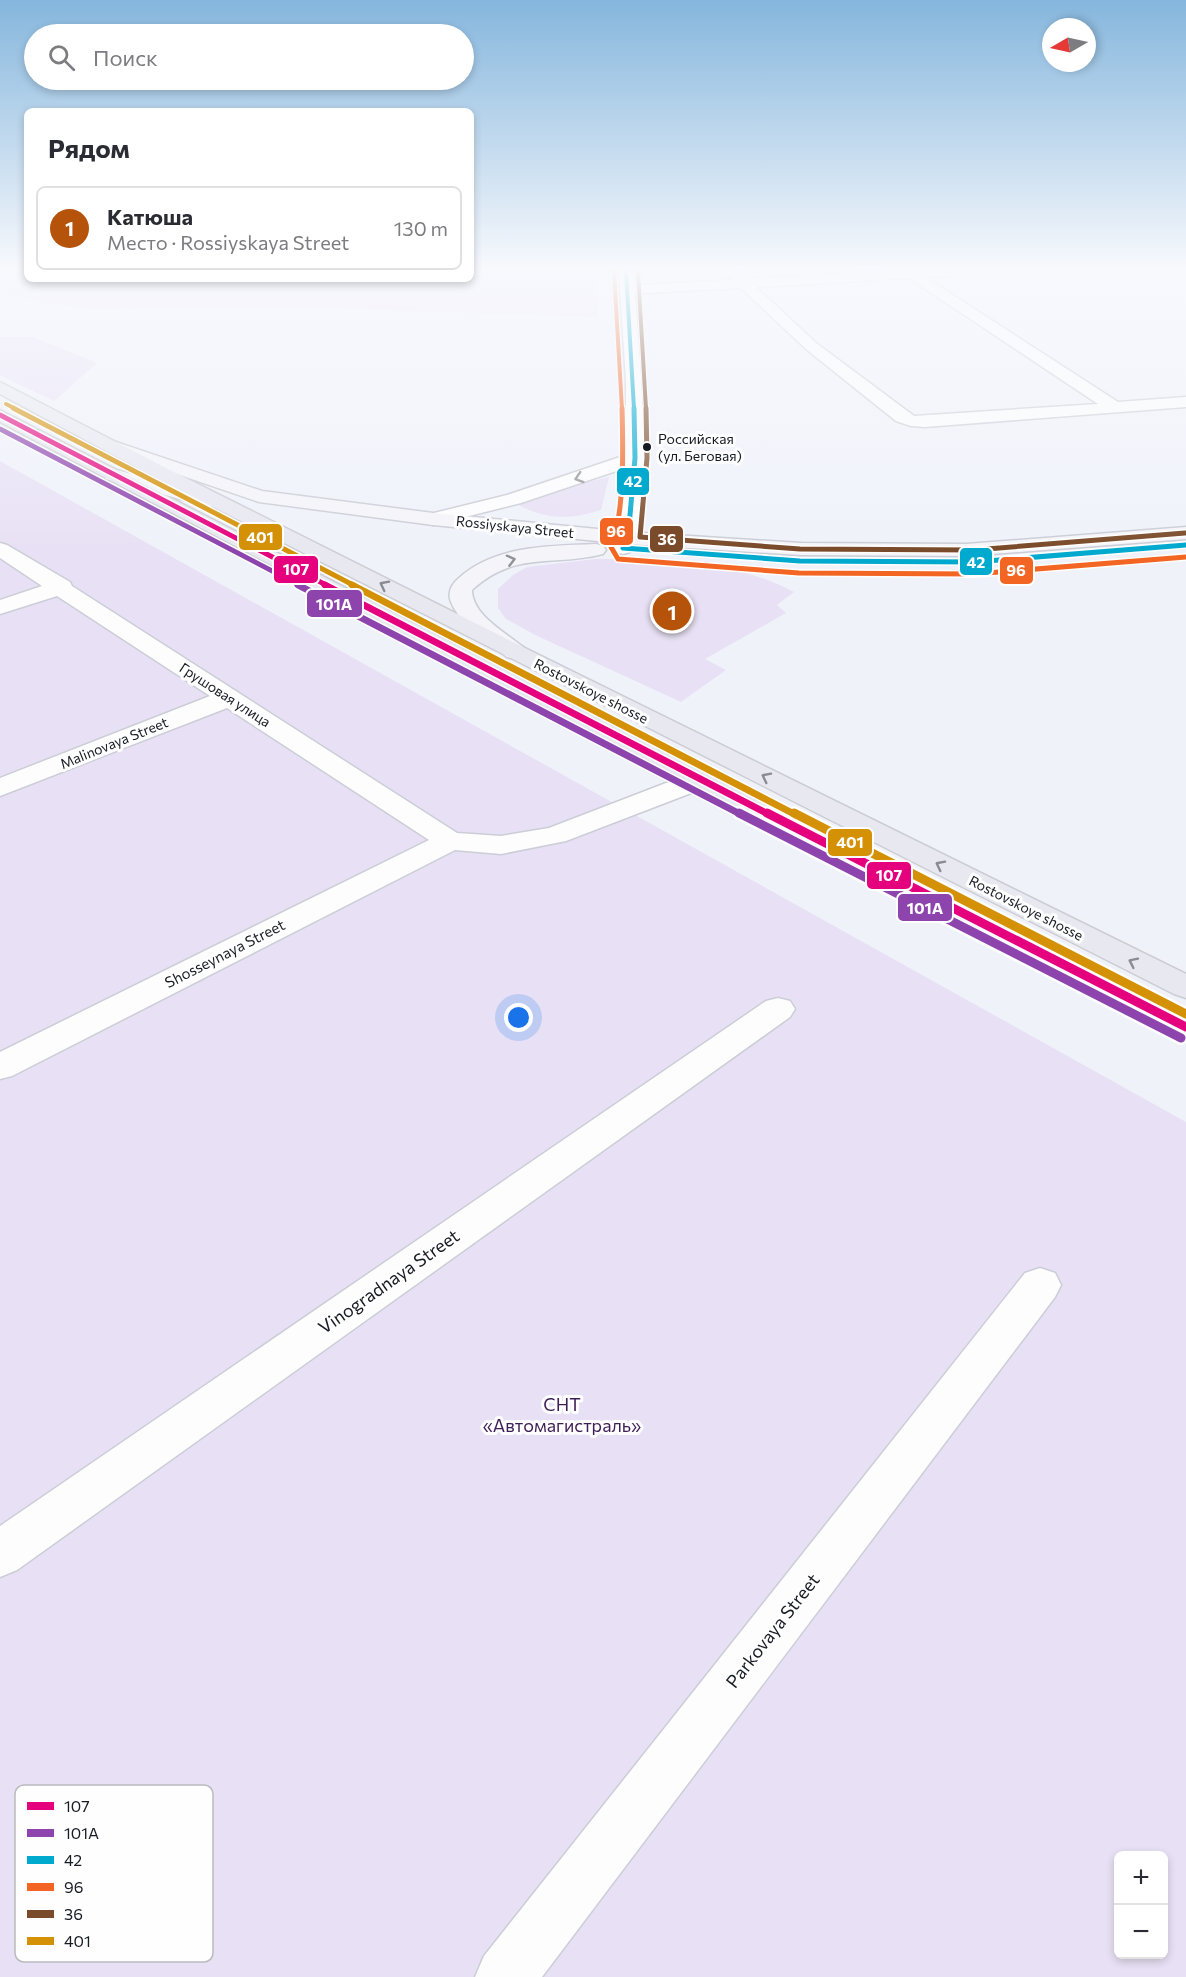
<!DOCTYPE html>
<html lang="ru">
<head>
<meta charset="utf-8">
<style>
  :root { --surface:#fff; --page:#f7f7f7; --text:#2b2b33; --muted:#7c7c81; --line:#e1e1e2; --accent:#b45309 }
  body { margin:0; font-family:Commissioner,sans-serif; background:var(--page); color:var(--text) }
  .controls { position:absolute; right:18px; bottom:18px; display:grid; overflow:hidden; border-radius:9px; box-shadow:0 3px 9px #0003 }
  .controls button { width:54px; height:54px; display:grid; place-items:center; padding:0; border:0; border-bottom:2px solid var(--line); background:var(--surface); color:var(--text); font:30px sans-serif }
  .compass { position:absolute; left:1042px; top:18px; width:54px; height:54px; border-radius:50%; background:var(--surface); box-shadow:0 3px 9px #0003; rotate:261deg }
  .you { position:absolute; left:519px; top:1018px; width:21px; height:21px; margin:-15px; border:4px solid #fff; border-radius:50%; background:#1a73e8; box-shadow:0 0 0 9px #1a73e833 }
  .badge { display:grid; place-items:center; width:39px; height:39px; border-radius:50%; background:var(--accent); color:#fff; font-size:20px; font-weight:700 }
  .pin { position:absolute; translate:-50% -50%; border:3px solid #fff; box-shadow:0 2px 6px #0006 }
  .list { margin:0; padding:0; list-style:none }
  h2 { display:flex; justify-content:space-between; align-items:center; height:78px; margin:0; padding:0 24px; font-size:26px }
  h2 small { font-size:20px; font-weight:400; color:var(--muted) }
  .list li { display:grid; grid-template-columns:39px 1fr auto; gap:18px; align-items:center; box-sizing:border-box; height:84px; margin:0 12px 12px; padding:0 12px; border:2px solid var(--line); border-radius:9px }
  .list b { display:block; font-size:22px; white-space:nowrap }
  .list p { margin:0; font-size:20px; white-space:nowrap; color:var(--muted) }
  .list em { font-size:20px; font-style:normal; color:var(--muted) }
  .icon { flex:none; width:33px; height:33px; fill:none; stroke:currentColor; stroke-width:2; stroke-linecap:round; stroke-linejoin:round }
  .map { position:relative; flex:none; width:1186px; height:1977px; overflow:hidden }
  .search { position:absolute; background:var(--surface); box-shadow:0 3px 9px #0003; left:24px; top:24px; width:450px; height:66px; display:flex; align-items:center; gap:15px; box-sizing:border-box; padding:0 21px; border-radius:33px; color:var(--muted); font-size:22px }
  .panel { position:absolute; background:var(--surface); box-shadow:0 3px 9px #0003; left:24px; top:108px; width:450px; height:174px; border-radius:9px }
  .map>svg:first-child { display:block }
</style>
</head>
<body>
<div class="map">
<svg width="1186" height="1977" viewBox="0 0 1186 1977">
  <rect width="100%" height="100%" fill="#f0f2fa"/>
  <g fill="#e8e1f5" fill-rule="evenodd">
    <polygon points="0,271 27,271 27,279 471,279 471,271 596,271 598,317 321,308 86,309 0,294"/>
    <polygon points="0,337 33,337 97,363 54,401 0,375"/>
    <path d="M 0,461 L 1186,1122 L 1186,1977 L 0,1977 ZM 1118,1856 L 1164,1856 L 1164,1954 L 1118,1954 Z"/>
    <path d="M 609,477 L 601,510 C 568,520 549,520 518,505 L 575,485 Z"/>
    <path d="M 595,559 C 662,559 734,560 794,592 L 777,605 L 786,613 L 705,659 L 726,670 L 681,702 L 535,635 L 506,619 L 498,608 L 498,589 L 513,575 L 527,567 Z"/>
  </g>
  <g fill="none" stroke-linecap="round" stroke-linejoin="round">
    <defs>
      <g id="minor">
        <path d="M 725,271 L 739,271 L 747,279 L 893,271 L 966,271 L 960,275 L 925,277 L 1118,402 L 1186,397 L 1186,407 L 925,427 L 911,426 L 896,421 L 806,349 L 741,288 L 627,294 L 620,290 L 627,286 L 733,280 ZM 909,278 L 1098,404 L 914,416 L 816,343 L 756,287 Z"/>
        <polygon points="0,543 7,545 70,582 72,586 457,833 501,836 549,828 692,773 702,771 712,773 716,779 712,785 566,841 501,854 455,850 12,1076 0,1079 0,1052 429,840 227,708 0,796 0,778 210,696 57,596 0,614 0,600 42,586 0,558"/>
        <polygon points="778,998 790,1001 795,1009 790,1017 17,1570 0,1577 0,1526 766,1001"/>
        <polygon points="1040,1268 1055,1273 1061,1285 1055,1297 542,1977 475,1977 484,1956 1025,1273"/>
      </g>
      <path id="tertiary" d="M 619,271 L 633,271 C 639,347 647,423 641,500 C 640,518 641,537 630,552 L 623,554 L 616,552 L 613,548 L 618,538 L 625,468 L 521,503 L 433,525 L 426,523 L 423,519 L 426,515 L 507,495 L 626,455 L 626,381 Z"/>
      <g id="secondary">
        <polygon points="107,439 262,491 433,513 628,532 801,543 966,544 1186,527 1186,539 966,556 801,555 628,544 433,525 259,502 101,448 98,444 101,440"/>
        <polygon points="113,469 217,497 220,501 217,505 210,507 106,479 104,475 106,471"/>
        <path d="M 596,544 L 603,546 L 606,550 L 603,554 C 554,567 515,550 472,590 C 472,615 505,632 523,647 L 527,652 L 523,657 L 515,659 L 507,657 C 489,642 460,625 451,602 C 447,592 452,584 459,578 C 495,545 550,546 596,544 Z"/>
      </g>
      <g id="trunk">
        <polygon points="0,382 170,470 523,647 1186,974 1186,998 1174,994 156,478 0,394"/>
        <polygon points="0,410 604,721 1186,1013 1186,1038 1174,1035 586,731 0,422"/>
      </g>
    </defs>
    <use href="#minor" stroke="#cbced6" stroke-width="3"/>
    <use href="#tertiary" stroke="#cbced6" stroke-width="3"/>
    <use href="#secondary" stroke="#cbced6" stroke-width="3"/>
    <use href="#trunk" stroke="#cbcdd1" stroke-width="3"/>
    <use href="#minor" fill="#fdfdfe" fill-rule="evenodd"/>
    <use href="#tertiary" fill="#fdfdfe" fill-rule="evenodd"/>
    <use href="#secondary" fill="#f5f5f9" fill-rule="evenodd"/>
    <use href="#trunk" fill="#e8e8f1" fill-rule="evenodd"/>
    <defs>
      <polyline id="bus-1-far2" points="0,415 328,586"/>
      <polyline id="bus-1-far1" points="325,585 770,815"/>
      <polyline id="bus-1" points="767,813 1186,1027"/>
      <polyline id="bus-2-far2" points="0,429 301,586"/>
      <polyline id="bus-2-far1" points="298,585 742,815"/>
      <polyline id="bus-2" points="739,813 1181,1038"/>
      <polyline id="bus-3-far1" points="626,271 634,409"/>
      <polyline id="bus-3" points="634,408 635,458 628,538 623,548 800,561 974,562 1186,545"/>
      <polyline id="bus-4-far1" points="614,272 622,409"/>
      <path id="bus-4" d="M 622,408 C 623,445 625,513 611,547 L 618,559 L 799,573 L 974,574 L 1186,557"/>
      <polyline id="bus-5-far1" points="638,271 646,409"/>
      <polyline id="bus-5" points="646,408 647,458 640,537 800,549 974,550 1185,533"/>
      <polyline id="bus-6-far3" points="6,404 16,409"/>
      <polyline id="bus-6-far2" points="13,408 355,586"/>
      <polyline id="bus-6-far1" points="352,585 796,815"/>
      <polyline id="bus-6" points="794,813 1186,1014"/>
    </defs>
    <use href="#bus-1-far2" stroke="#fefefe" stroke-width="8"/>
    <use href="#bus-1-far1" stroke="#fefefe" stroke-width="10"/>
    <use href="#bus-1" stroke="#fefefe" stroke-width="14"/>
    <use href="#bus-2-far2" stroke="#fefefe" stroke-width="8"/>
    <use href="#bus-2-far1" stroke="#fefefe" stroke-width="10"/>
    <use href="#bus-2" stroke="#fefefe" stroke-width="14"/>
    <use href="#bus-3-far1" stroke="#fefefe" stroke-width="6"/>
    <use href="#bus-3" stroke="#fefefe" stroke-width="8"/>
    <use href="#bus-4-far1" stroke="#fefefe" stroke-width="6"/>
    <use href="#bus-4" stroke="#fefefe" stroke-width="8"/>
    <use href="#bus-5-far1" stroke="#fefefe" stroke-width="6"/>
    <use href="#bus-5" stroke="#fefefe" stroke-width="8"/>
    <use href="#bus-6-far3" stroke="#fefefe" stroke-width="6"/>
    <use href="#bus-6-far2" stroke="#fefefe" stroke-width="8"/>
    <use href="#bus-6-far1" stroke="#fefefe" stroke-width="10"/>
    <use href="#bus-6" stroke="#fefefe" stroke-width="14"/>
    <use href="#bus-1-far2" stroke="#e5007d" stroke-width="5"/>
    <use href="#bus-1-far1" stroke="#e5007d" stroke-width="7"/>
    <use href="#bus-1" stroke="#e5007d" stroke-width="9"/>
    <use href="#bus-2-far2" stroke="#8e44ad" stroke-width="5"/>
    <use href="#bus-2-far1" stroke="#8e44ad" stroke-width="7"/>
    <use href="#bus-2" stroke="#8e44ad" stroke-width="9"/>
    <use href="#bus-3-far1" stroke="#00a9ce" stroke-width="4"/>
    <use href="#bus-3" stroke="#00a9ce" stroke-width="5"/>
    <use href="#bus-4-far1" stroke="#f26522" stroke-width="4"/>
    <use href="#bus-4" stroke="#f26522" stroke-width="5"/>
    <use href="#bus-5-far1" stroke="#7a4b2a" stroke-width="4"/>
    <use href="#bus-5" stroke="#7a4b2a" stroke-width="5"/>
    <use href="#bus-6-far3" stroke="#d59105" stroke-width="4"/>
    <use href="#bus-6-far2" stroke="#d59105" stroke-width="5"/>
    <use href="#bus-6-far1" stroke="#d59105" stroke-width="7"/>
    <use href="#bus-6" stroke="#d59105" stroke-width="9"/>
  </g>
  <defs><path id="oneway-chevron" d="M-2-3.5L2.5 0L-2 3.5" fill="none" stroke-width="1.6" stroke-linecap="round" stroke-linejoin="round" transform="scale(1.5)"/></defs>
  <use stroke="#96979b" href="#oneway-chevron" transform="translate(579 478) rotate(162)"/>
  <use stroke="#919399" href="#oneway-chevron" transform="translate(511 560) rotate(-14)"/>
  <g stroke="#8a8c94">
    <use href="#oneway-chevron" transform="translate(384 585) rotate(-153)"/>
    <use href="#oneway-chevron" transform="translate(766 777) rotate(-153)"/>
    <use href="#oneway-chevron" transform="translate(940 865) rotate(-153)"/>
    <use href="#oneway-chevron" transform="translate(1133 962) rotate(-154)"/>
  </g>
  <linearGradient id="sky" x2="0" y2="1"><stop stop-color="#85b6dd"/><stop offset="0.49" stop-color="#f8f9fd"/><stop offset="1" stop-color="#f8f9fd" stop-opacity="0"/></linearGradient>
  <rect width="1186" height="548" fill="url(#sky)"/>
  <circle fill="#171b23" stroke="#fefefe" stroke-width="2" cx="647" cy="447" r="5"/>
  <g text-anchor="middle" stroke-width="6" stroke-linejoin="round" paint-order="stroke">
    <g font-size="14" fill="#171b23" stroke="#fefefe" text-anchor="start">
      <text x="658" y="444">Российская<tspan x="658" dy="17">(ул. Беговая)</tspan></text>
    </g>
    <g font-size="14" fill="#171b23" stroke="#fefefe">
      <text transform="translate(515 527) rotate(6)" y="5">Rossiyskaya Street</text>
      <text transform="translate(591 691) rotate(27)" y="5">Rostovskoye shosse</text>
      <text transform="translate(225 695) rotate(33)" y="5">Грушовая улица</text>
      <text transform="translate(114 743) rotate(-22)" y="5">Malinovaya Street</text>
      <text transform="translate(1026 908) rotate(27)" y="5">Rostovskoye shosse</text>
    </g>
    <g font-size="15" fill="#171b23" stroke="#fefefe">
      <text transform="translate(225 954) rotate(-27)" y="5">Shosseynaya Street</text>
    </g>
    <g font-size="18" fill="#171b23" stroke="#fefefe">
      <text transform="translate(389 1282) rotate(-35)" y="6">Vinogradnaya Street</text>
      <text transform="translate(773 1631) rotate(-52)" y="6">Parkovaya Street</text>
    </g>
    <g font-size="18" fill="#3d1e56" stroke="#fefefe">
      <text x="562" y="1411">СНТ<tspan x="562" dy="21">«Автомагистраль»</tspan></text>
    </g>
  </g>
  <rect x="15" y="1785" width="198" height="177" rx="9" fill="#fefefe" stroke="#b9babc" stroke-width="1.5"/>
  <rect x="27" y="1802" width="27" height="8" fill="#e5007d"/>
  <rect x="27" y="1829" width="27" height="8" fill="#8e44ad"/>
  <rect x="27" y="1856" width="27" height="8" fill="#00a9ce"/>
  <rect x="27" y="1883" width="27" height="8" fill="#f26522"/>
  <rect x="27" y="1910" width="27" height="8" fill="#7a4b2a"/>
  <rect x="27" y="1937" width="27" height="8" fill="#d59105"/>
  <g font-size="16" fill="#171b23">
    <text x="64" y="1812">107</text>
    <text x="64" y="1839">101А</text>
    <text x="64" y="1866">42</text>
    <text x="64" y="1893">96</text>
    <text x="64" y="1920">36</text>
    <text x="64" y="1947">401</text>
  </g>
  <g stroke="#fefefe" stroke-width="2">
    <rect x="616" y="467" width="34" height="29" rx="6" fill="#00a9ce"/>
    <rect x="599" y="517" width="35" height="29" rx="6" fill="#f26522"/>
    <rect x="238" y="523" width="45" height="28" rx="6" fill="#d59105"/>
    <rect x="649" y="525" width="35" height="28" rx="6" fill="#7a4b2a"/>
    <rect x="959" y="547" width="34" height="29" rx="6" fill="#00a9ce"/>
    <rect x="273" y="555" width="46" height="29" rx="6" fill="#e5007d"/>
    <rect x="999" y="556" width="35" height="29" rx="6" fill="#f26522"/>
    <rect x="306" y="589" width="57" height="29" rx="6" fill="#8e44ad"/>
    <rect x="827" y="828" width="46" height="29" rx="6" fill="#d59105"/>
    <rect x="866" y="861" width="46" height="29" rx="6" fill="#e5007d"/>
    <rect x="897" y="893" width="56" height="29" rx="6" fill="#8e44ad"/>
  </g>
  <g font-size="16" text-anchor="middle" font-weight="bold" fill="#fff">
    <text x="633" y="487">42</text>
    <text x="616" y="537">96</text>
    <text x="260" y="543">401</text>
    <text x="667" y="545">36</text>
    <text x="976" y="568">42</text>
    <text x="296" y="575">107</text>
    <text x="1016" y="576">96</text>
    <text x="334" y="610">101А</text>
    <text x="850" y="848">401</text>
    <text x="889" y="881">107</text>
    <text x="925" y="914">101А</text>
  </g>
</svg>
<div class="controls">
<button>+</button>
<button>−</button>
</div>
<svg class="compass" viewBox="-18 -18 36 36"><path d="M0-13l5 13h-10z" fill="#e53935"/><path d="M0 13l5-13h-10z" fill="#7c7c81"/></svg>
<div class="you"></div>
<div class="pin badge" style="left:672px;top:611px">1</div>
<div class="search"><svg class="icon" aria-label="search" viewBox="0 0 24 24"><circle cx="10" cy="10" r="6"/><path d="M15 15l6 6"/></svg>Поиск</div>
<section class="panel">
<h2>Рядом<small></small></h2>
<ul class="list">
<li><span class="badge">1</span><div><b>Катюша</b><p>Место · Rossiyskaya Street</p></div><em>130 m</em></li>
</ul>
</section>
</div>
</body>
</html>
